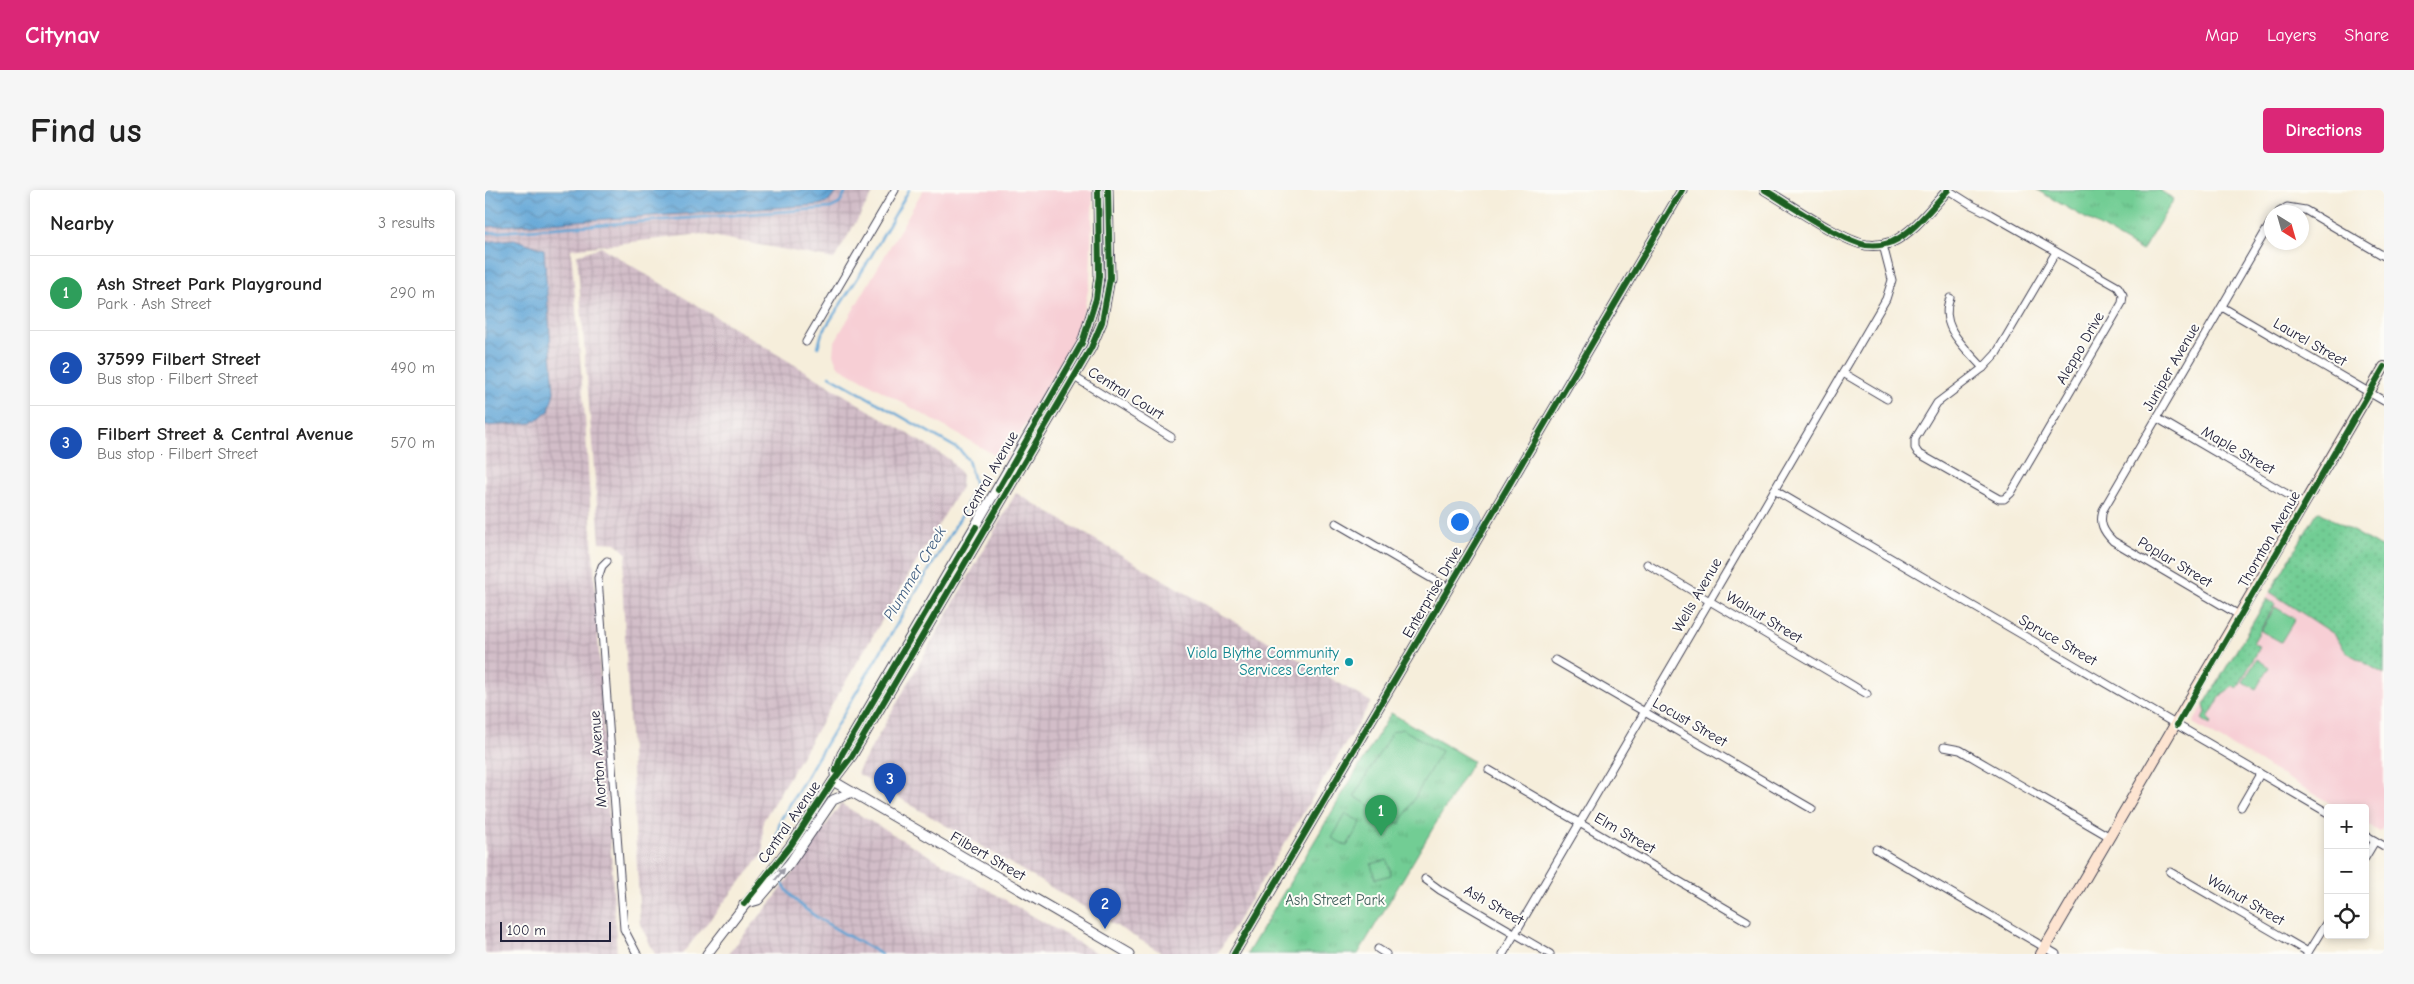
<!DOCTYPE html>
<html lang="en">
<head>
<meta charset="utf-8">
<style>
  :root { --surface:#fff; --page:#f6f6f6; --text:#222; --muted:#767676; --line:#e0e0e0; --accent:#db2777 }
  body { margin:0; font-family:"Comic Neue",sans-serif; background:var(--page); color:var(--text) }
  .controls { position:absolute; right:15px; bottom:15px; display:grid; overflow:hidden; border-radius:5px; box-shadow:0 2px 8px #0003 }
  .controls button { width:45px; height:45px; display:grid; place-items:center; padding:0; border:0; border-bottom:1px solid var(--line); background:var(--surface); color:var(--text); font:25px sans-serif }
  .compass { position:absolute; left:1779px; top:15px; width:45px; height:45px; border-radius:50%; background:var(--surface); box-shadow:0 2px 8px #0003; rotate:143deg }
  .scale { position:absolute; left:15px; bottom:12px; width:111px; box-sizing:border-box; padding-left:5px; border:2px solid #22223b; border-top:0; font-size:14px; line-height:18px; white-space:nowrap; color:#22223b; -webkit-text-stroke:4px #fdfcf7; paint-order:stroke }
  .you { position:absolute; left:974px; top:331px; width:18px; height:18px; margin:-12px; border:4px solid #fff; border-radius:50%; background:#1a73e8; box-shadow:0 0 0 8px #1a73e833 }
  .badge { display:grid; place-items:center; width:32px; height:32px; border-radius:50%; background:var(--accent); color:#fff; font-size:16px; font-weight:700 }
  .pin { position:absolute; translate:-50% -41px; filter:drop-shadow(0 1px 2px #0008) }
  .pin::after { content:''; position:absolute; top:26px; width:18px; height:15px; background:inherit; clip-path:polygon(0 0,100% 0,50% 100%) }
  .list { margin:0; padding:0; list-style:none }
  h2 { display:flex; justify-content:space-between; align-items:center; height:65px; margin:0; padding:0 20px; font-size:21px }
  h2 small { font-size:16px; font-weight:400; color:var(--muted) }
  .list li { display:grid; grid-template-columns:32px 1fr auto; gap:15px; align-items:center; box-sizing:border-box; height:75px; padding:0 20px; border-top:1px solid var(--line) }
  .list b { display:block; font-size:19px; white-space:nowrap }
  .list p { margin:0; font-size:16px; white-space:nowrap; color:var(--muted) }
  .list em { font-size:16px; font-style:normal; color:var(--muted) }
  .icon { flex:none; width:28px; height:28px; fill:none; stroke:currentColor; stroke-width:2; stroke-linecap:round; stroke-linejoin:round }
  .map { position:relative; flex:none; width:1899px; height:764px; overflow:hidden; border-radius:5px }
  header { display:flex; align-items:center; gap:30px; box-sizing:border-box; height:70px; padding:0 25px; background:var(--accent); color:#fff }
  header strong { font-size:24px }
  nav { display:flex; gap:28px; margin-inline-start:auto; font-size:18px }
  .intro { display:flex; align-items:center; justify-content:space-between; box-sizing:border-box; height:120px; padding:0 30px }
  h1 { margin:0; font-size:35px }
  .button { padding:12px 22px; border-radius:5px; background:var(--accent); color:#fff; font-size:18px; font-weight:700 }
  main { display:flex; gap:30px; padding:0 30px }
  aside { flex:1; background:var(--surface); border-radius:5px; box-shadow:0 2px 8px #0003 }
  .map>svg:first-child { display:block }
</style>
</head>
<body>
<header>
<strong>Citynav</strong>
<nav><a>Map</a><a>Layers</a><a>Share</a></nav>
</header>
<div class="intro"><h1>Find us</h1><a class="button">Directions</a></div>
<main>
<aside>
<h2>Nearby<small>3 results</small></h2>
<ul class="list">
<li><span class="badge" style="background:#2e9e5b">1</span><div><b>Ash Street Park Playground</b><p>Park · Ash Street</p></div><em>290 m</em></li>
<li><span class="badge" style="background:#1a4fb4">2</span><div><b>37599 Filbert Street</b><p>Bus stop · Filbert Street</p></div><em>490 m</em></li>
<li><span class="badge" style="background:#1a4fb4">3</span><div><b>Filbert Street &amp; Central Avenue</b><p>Bus stop · Filbert Street</p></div><em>570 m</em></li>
</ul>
</aside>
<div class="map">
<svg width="1899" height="764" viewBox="0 0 1899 764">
  <defs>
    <pattern id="industrial-grid" width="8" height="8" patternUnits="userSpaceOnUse" patternTransform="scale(1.25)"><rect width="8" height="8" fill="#d2bdc8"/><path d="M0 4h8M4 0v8" fill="none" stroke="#b4a2ad"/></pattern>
    <pattern id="grass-dots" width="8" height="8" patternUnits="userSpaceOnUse" patternTransform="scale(1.25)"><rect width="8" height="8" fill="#72cd94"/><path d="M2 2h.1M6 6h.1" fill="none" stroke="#62b080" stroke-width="1.8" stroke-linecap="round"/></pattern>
    <pattern id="park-tufts" width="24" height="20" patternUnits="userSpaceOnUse" patternTransform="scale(1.25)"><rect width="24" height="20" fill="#72cd94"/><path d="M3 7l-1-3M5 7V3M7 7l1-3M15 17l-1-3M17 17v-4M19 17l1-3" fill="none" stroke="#62b080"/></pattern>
    <pattern id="water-waves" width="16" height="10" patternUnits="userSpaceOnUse" patternTransform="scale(1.25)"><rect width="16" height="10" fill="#61a5d6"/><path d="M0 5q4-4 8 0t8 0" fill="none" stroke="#5086af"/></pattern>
  </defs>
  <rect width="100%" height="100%" fill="#fdfcf7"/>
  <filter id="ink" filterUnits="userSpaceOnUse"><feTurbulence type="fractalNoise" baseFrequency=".02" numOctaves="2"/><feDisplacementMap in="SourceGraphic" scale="10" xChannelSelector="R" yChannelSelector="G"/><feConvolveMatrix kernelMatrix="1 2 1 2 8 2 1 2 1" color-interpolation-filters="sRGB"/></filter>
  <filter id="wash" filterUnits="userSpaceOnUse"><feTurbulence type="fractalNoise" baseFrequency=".0096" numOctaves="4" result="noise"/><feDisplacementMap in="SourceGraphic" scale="20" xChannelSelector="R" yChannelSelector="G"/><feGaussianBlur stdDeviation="1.12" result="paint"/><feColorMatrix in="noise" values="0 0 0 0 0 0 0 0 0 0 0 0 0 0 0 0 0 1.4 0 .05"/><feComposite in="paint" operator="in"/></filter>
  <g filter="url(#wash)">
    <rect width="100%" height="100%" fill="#f6eedb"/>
    <g fill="#f7cfd5">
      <polygon points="438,0 608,0 605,92 595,137 520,271 353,176 348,165 349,153"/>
      <polygon points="1833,321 1899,359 1899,635 1895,642 1880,634 1880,618 1853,618 1708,533"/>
    </g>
    <g fill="url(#industrial-grid)">
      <polygon points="0,0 390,0 349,69 216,44 86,59 100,229 132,764 0,764"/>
      <polygon points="116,57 464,269 477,285 476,297 278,631 278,664 197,764 170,764 155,734 137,388 142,364 131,353 115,352 92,65"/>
      <polygon points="531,303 886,512 732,764 679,764 372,583"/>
      <polygon points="356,614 613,764 243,764 289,709"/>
    </g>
    <g fill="url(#grass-dots)" stroke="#4a7868">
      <polygon points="1833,321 1899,359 1899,484 1861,462 1849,444 1785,402"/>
      <polygon points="1782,409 1790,414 1768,453 1775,457 1752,499 1749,496 1737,504 1723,528 1727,533 1725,535 1717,529 1721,523 1719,515"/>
    </g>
    <g fill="url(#park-tufts)" stroke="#4a7868">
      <polygon points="1552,0 1674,0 1689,9 1657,61"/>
      <polygon points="906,523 988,571 873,764 762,764"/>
    </g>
    <g fill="#72cd94" stroke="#4a7868">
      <polygon points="1790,417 1810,429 1796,452 1776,441"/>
      <polygon points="1772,469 1784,477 1771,499 1758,492"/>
      <polygon points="917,539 956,561 915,634 869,606 907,542"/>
      <polygon points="861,624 876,632 862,656 847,648"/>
      <polygon points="902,670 906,685 890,689 886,674"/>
    </g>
    <g fill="url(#water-waves)" stroke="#426488">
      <polygon points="0,0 355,0 342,12 333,15 0,37"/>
      <polygon points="29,49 59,59 69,202 64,221 47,233 0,236 0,52"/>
    </g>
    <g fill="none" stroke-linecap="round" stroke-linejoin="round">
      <g stroke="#61a5d6" stroke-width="2.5">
        <polyline points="0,43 346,18 354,14 362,0"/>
        <polyline points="333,157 337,143 381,75 424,0"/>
        <polyline points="292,645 295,631 479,321 490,295 483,270 475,260 345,186"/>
        <path d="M 297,691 C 309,722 368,747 396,764"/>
      </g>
    </g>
  </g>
  <g filter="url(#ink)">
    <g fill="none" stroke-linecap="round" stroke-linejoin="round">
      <defs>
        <g id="minor">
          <polyline points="1463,0 1487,15 1505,24 1633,97 1638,105 1637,113 1526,303 1519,309 1514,309 1433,263 1430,258 1430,249 1452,213 1498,178 1511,164 1571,62"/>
          <polyline points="1794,22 1802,17 1820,20 1899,66"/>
          <path d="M 1465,108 C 1453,137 1481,158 1498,178"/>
          <polyline points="1737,117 1899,211"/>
          <polyline points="321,152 410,0"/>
          <polyline points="1358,183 1402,209"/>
          <polyline points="586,185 686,247"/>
          <polyline points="1672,228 1819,314"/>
          <polyline points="1289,300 1843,623"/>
          <polyline points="851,333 963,398"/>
          <polyline points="122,371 117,376 113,388 139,739 152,764"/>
          <polyline points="1162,374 1382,504"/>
          <path d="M 1754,425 L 1628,351 C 1618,341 1614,333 1618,320 L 1786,32"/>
          <polyline points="1070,470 1327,619"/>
          <polyline points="1459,557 1475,560 1625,647"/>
          <polyline points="1004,580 1262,731"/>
          <polyline points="1756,617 1775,584"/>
          <polyline points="1880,645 1899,656"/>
          <polyline points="1391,659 1571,764"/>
          <polyline points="1880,668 1890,651"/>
          <polyline points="1685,682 1823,762"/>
          <polyline points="940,689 955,700 1065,764"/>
          <polyline points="893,759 901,764"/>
          <polyline points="1018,764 1401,109 1407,90 1398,55"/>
          <polyline points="1822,764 1843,730"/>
        </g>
        <g id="tertiary">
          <path d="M 1280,0 C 1304,14 1357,51 1381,55 C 1389,56 1399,55 1407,52 C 1429,42 1447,17 1463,0"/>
          <polyline points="350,584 357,564 597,153 611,109 614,86 613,0"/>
          <polyline points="348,591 645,764"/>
          <polyline points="259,714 273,710 285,696 305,673 348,610 367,602"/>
          <polyline points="222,764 306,655 348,591 367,566 606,158 617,132 625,88 623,0"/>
          <polyline points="749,764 1197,0"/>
        </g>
        <polyline id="secondary" points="1556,764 1899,177"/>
      </defs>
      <use href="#minor" stroke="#424153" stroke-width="9"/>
      <use href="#tertiary" stroke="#424153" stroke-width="11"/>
      <use href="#secondary" stroke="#424153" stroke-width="12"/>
      <use href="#minor" stroke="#fff" stroke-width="7"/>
      <use href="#tertiary" stroke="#fff" stroke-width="9"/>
      <use href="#secondary" stroke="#fde4d1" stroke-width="10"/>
      <defs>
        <g id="cycleway">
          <path d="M 1280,0 C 1304,14 1357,51 1381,55 C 1389,56 1399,55 1407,52 C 1429,42 1447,17 1463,0"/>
          <polyline points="513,300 597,153 611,109 614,86 613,0"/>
          <polyline points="1692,535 1899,177"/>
          <polyline points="351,581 357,564 491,337"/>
          <polyline points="259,714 306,655 348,591 367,566 606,158 617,132 625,88 623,0"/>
          <polyline points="749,764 1197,0"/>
        </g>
      </defs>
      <use href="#cycleway" stroke="#fdfcf7" stroke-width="9"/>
      <use href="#cycleway" stroke="#1b5e20" stroke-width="6"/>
    </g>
    <defs><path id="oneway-solid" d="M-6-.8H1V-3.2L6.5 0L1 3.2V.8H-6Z" transform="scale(1.25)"/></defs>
    <use fill="#9c9ca7" href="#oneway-solid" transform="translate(295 684) rotate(-51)"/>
  </g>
  <circle fill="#0f9aa8" stroke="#fdfcf7" stroke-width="2" cx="864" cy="472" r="5"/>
  <g text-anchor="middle" stroke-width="4" stroke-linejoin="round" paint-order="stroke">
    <g font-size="15" fill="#22223b" stroke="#fdfcf7">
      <text transform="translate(1825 152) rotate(30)" y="5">Laurel Street</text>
      <text transform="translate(1595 158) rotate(-60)" y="5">Aleppo Drive</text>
      <text transform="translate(1686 177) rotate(-60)" y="5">Juniper Avenue</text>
      <text transform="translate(641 203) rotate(32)" y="5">Central Court</text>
      <text transform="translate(1753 260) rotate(30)" y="5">Maple Street</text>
      <text transform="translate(505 284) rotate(-60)" y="5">Central Avenue</text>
      <text transform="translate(1784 349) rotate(-60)" y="5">Thornton Avenue</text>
      <text transform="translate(1690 372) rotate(31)" y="5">Poplar Street</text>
      <text transform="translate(947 402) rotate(-60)" y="5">Enterprise Drive</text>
      <text transform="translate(1212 405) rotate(-60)" y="5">Wells Avenue</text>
      <text transform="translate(1279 427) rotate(31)" y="5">Walnut Street</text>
      <text transform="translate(1573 450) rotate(30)" y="5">Spruce Street</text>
      <text transform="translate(1205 532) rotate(30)" y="5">Locust Street</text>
      <text transform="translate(113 569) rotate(-94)" y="5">Morton Avenue</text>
      <text transform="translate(304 632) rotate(-55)" y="5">Central Avenue</text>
      <text transform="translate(1140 643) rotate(30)" y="5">Elm Street</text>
      <text transform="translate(503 666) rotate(30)" y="5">Filbert Street</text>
      <text transform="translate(1761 710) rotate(30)" y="5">Walnut Street</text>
      <text transform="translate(1009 715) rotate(30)" y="5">Ash Street</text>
    </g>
    <g font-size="15" fill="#0d838f" stroke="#fdfcf7" text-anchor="end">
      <text x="854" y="468">Viola Blythe Community<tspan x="854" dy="17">Services Center</tspan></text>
    </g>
    <g font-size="15" fill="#3e5e5a" stroke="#fdfcf7">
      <text x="850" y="715">Ash Street Park</text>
    </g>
    <g font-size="16" font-style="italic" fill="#3e5d81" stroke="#fdfcf7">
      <text transform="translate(429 383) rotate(-59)" y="6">Plummer Creek</text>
    </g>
  </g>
</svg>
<div class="controls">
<button>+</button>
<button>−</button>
<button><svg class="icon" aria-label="locate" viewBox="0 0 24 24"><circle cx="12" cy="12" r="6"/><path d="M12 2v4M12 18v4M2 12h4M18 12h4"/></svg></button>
</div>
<svg class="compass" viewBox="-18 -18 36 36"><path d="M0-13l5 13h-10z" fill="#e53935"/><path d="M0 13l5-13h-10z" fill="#767676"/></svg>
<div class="scale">100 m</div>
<div class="you"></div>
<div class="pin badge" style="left:896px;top:646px;background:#2e9e5b">1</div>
<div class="pin badge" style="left:620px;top:739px;background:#1a4fb4">2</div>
<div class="pin badge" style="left:405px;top:614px;background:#1a4fb4">3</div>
</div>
</main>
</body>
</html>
